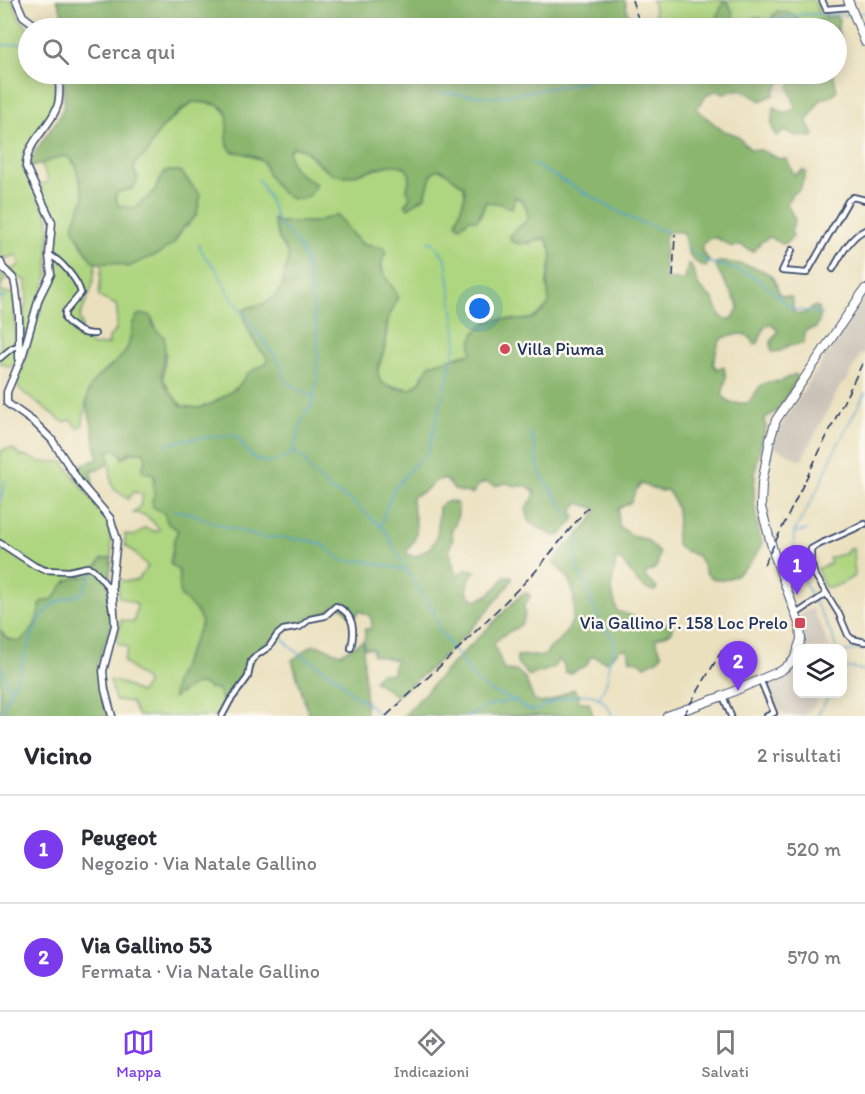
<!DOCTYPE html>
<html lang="it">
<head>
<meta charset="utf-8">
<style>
  :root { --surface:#fff; --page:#f7f7f7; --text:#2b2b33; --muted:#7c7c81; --line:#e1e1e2; --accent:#7c3aed }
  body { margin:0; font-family:Itim,sans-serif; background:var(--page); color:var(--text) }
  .controls { position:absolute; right:18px; bottom:18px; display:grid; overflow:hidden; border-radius:12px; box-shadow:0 3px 15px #0003 }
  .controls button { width:54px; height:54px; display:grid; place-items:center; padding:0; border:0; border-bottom:2px solid var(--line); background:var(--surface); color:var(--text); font:30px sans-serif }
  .you { position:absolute; left:480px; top:309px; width:21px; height:21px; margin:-15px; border:4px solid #fff; border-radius:50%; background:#1a73e8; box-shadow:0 0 0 9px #1a73e833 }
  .badge { display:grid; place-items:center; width:39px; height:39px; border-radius:50%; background:var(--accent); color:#fff; font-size:20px; font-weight:700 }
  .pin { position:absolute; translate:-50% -50px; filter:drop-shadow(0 2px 3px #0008) }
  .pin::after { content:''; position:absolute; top:32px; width:21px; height:18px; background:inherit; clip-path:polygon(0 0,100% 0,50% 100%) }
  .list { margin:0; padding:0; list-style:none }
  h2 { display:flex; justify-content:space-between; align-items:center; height:78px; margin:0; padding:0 24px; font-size:26px }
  h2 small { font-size:20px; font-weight:400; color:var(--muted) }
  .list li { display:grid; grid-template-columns:39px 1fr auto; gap:18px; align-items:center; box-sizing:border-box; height:108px; padding:0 24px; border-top:2px solid var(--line) }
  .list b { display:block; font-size:22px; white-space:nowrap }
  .list p { margin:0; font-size:20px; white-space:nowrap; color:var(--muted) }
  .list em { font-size:20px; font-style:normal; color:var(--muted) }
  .icon { flex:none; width:33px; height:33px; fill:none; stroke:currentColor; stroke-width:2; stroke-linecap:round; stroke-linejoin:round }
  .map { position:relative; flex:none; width:865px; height:716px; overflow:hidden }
  .search { position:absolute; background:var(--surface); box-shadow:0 3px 15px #0003; left:18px; right:18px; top:18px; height:66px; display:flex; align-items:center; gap:15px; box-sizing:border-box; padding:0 21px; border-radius:33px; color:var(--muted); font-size:22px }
  .sheet { height:294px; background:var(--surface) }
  nav { display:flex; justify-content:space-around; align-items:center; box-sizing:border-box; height:84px; border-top:2px solid var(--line); background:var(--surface); font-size:16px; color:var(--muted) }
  nav a { display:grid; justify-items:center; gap:3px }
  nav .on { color:var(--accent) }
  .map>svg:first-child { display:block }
</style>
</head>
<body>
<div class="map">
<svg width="865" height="716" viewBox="0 0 865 716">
  <rect width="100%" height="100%" fill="#fbf7ec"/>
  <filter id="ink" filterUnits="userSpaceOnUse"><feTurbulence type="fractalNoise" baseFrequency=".0167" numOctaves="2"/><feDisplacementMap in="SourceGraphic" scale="12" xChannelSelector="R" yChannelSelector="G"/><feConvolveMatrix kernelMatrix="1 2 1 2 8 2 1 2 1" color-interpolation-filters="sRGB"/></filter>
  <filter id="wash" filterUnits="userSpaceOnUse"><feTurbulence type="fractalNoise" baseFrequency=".008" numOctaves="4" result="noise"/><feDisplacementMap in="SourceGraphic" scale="24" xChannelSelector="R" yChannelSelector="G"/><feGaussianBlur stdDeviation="1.35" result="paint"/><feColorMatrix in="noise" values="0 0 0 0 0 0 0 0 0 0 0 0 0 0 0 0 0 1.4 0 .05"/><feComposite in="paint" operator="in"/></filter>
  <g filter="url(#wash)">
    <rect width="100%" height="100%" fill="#eae0bd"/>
    <g fill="#cbc3b8">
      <polygon points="865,297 865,354 860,355 846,382 842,383 801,461 773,446 776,433"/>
      <polygon points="812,608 822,629 830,648 800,648 799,615"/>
      <polygon points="797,658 798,694 821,694 813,707 804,716 786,716 784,712 781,713 778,705 775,706 764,681 782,673 784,676 796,665"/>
    </g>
    <g fill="#aed57f" stroke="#64826e" stroke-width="1.5">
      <polygon points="0,0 13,0 19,18 28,29 28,74 53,74 56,78 55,104 23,154 24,169 48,216 49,227 48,274 23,346 23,315 27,298 26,280 16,277 10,270 20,265 16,255 5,259 0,254"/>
      <polygon points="652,0 814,0 819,14 829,17 807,23 800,21 788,12 774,14 769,23 750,20 745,28 734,27 733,12 727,2 715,25 709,28 658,28"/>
      <path d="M 193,102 C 232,104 229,112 228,146 L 264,162 L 266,168 L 315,185 C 301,176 289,170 289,151 L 293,147 L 306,151 L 321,167 L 374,170 L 392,164 L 399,164 L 408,170 L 410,176 L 407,189 L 421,199 L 425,197 L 432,173 L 438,169 C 449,172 455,181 464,186 L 465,196 L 456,223 L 465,223 L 468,219 L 480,217 L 486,202 L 498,203 L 512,208 L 514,197 C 525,200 528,210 528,220 L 514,230 L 529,244 L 545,238 L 550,246 L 552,257 L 547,281 L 550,304 L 535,317 L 471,345 L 472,353 L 458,356 L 423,374 L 421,380 L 411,389 L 387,385 L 382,384 L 379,380 L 378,370 L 385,347 L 388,319 L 397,299 L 396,293 L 384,277 L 381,261 L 371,244 L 364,245 L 353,235 L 340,218 L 336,215 L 316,222 L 278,222 L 274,220 L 279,239 L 289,255 C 283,275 286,295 263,304 C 256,306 250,306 244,310 C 243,325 255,347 267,356 L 268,360 L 266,364 L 248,373 L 238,387 L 212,404 L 198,408 L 182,406 L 171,393 L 163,378 L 166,353 L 151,316 L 133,322 L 130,342 L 123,355 L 97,378 L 88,392 L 82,426 L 78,428 L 71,420 L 63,422 L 23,392 L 18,387 L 17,381 L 24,364 L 42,303 L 47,294 L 54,272 L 52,261 L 53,219 L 39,186 L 47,182 L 48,179 L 41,164 C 48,162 57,156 64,156 C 75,156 84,186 84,196 C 84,205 76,214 74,223 C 73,232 88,259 96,263 L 92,287 L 80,317 L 82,327 L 78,332 L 89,337 L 90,344 L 93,346 L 109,344 L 109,337 L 116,330 C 116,321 119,314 116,305 L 99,297 L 102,263 L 115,263 L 128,267 L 174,243 L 183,228 L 189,225 L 161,177 L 153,193 L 134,208 L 118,206 L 115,195 L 118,191 L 133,188 L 138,178 L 134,168 L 136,162 L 147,154 L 157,134 L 165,125 Z"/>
      <polygon points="0,274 3,274 7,280 2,282 0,291 13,294 15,297 16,363 10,367 0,363"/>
      <path d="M 5,449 L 13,449 L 21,456 C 30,455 33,460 41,462 C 49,463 55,460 63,462 L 105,516 C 111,529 111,544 112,558 L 102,559 L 90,576 C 83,577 72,577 66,582 C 54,592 64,598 41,602 C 37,621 36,630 19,642 L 5,638 L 0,630 L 0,452 Z"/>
      <path d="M 115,449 L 123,456 L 140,451 C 150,454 145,464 143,472 L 153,474 C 156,481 153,490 155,498 C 158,509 171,521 178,530 L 174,540 L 182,598 C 191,601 200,614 202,623 L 175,682 L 173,697 C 181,693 192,682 202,684 C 207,685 211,688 217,689 L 224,702 L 219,716 L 138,716 L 131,702 L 115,700 L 110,680 L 124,684 L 140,693 L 147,685 L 145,680 L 125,663 L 124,660 L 128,649 L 126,646 L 119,644 L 117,640 L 121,620 L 134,622 L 137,606 L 135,603 L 119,597 L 118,580 L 129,581 L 137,580 L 148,567 L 132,550 L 125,546 L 125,534 L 134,536 L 145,528 L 157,532 L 159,529 C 151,519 147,514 133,513 L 140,506 L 143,494 L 134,492 L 128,499 L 115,490 L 112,485 L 108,450 Z"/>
      <path d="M 853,548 L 855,576 C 845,581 834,590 824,586 L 817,569 L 831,563 L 829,558 L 847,553 L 847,550 Z"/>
    </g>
    <g fill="#8ab66e" stroke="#527266" stroke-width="1.5">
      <polygon points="56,0 625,0 631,28 73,28 63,17 59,4"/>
      <polygon points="723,1 727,2 733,12 734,27 738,28 709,28 715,25"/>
      <polygon points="777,11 791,13 800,21 807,22 836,16 839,19 838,30 842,44 837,48 836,28 745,28 750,20 756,16 769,23"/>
      <path d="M 65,74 L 782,74 L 780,83 L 774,91 L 774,95 L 760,101 L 741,89 L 724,93 L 717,90 L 707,95 L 696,109 L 722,130 L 736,135 L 750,149 L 760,150 L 780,159 L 787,159 L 794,175 L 803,170 L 806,172 L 800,189 L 791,195 L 787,204 L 795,220 L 791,230 L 793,236 L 786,243 L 782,244 L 770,237 L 761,242 L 753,252 L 741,245 L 732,247 L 717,238 L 710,238 L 702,245 L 702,252 L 709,260 L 706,267 C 686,260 688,250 683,232 C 679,232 671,231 668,233 C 662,237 665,269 665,277 L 667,280 L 685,280 L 688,263 L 691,265 L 699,287 L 713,299 L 720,315 L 726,320 L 733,318 L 739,306 L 717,269 L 716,263 L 720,262 C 733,262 764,267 772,277 C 776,282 778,290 780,295 L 791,297 L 793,300 L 793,311 C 801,318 808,311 815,306 L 818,307 L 820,318 L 816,328 L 806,330 L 803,344 L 789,345 L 781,351 L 773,352 L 771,349 L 771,342 L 778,331 L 771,324 L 765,326 L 758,343 L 754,344 C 752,342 751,338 748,336 C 742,332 725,335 720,341 C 716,346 716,357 713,364 L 717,369 L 724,367 L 726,378 L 722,395 L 730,403 L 748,403 L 761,385 L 768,382 L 782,381 L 795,374 L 798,378 L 777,411 L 765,418 L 764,421 L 766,427 C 753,467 749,502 762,542 C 758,559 730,589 710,577 C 704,573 704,564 699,558 C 693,551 679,552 676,543 C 675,539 676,533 677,529 C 679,513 677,503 667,490 L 661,491 L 641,484 L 635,492 L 631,502 L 618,509 L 619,527 L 635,537 L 646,539 L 659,553 C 658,565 658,569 646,573 L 645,577 L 657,588 L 655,591 C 636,589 632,570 619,559 L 616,560 L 611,588 L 617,611 L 632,616 L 641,623 L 651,619 L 672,625 L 672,632 L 655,639 L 662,655 L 657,660 L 645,666 L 639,661 L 630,660 L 628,650 L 621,649 L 606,662 L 593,656 L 590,658 L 587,665 L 571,673 L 565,672 L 564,665 L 559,659 L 553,668 L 529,676 L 517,663 L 517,656 L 535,655 L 538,657 L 546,655 C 548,647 552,648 558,642 C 561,639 564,634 567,631 C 576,618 576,595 569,580 C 566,573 558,570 554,562 L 566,546 L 578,537 L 595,515 L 596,510 L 594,508 L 578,503 L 572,512 L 575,518 L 561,535 L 554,536 L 529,522 L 526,508 L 533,499 L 535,492 L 527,486 L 516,486 L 506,483 L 495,486 L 485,482 L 479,485 L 472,494 L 455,490 L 445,479 C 434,479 435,483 427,489 C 423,493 416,494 412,497 C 412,516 424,535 407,550 L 407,554 L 414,557 C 442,544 437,536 439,507 C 445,502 451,498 458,505 C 459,515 456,524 451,532 L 453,539 L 449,549 L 456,575 L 468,569 L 475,571 C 467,580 462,593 475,600 C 489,597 497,588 505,576 L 512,576 L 512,580 C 480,624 440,662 397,696 L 374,680 L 380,673 L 392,674 L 396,660 L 373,655 L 373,649 L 364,648 L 365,629 L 370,629 L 372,623 L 370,616 L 360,611 L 354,618 L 337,604 L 326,613 L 311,617 L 300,625 L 285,628 L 263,649 L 255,654 L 244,680 L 224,702 L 217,689 L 209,688 L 205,685 L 195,684 L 173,698 L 175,682 L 202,623 C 198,610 188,603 180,595 L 179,571 L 170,564 L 174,540 L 178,530 L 168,524 L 164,513 L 153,507 L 152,501 L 155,493 L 153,487 L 155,477 L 151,473 L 143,472 L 142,469 L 146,458 L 143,452 L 130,452 L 122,459 L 122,456 C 118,450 115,448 109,450 L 109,464 L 92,472 L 93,489 L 90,490 C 81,483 82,475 82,464 L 96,460 L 98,457 C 95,446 94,436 92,425 C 89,412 85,409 88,394 C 91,374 118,366 127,349 C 133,336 129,305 151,316 L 154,328 L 164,337 C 167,350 163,359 162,372 C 162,385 174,397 182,406 L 198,408 L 212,404 L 238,387 L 248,373 L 266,364 L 268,360 C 266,354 263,354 259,348 C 252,338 243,323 244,310 C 250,306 256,306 263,304 C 286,295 283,275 289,255 L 279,239 L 273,219 L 278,222 L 316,222 L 336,215 C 346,221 354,241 364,245 C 368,246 379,246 384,248 L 386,253 C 371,276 399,284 397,299 C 396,305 391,311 389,317 C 385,327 386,339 384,349 C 383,356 379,361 378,367 C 375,388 395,389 411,389 L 421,381 L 429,365 L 472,353 C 470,342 472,335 480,327 C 496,312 522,325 535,317 C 540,314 545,308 549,304 L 547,281 L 552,257 L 550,246 L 545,238 C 532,239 524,248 511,241 L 510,235 L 528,220 C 528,210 525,200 515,197 L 512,208 L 498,203 L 486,202 L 477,220 L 469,219 L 460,227 L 456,223 L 465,196 L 464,186 L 442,170 L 438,169 L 432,173 L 425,197 L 408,208 L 405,205 L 410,197 L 407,189 L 410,176 L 405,167 C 383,158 360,181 336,175 C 318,170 312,147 293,147 L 289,151 C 289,170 301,175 316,184 C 312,194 310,197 300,199 C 284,201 272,183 266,170 C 266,168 264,163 263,162 C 255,154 242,153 232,152 C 215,129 250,102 193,102 C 180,110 167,122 158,133 C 153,139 151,148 146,154 C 143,158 138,159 135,163 C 130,170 142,177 135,185 C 130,192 120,189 115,195 L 118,206 L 134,208 L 153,193 L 165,171 L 180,171 L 201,196 L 196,216 L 183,228 L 174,243 L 160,253 L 128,267 L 115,263 L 96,263 L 92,261 L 74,230 L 74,223 L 84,197 L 75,163 L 70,158 L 63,156 L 32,167 L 30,164 C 37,144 53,130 62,111 C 67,100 61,85 65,74 Z"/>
      <path d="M 814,74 L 833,74 L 837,90 L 832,96 L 821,99 L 806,122 L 814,135 L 812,137 L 797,136 L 785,131 L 776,136 C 770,127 771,117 774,107 L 783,113 L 793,110 L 795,107 L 789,86 L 791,82 L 805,83 L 814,78 Z"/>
      <path d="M 112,558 L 110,574 L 112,625 L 97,664 L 108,716 L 0,716 L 0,630 L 6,638 L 19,642 C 36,630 37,621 41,602 C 64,598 54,592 66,582 C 72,577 83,577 90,576 L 102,559 Z"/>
      <path d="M 525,593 L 529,594 L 530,597 L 524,606 C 529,634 506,626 494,644 L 504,670 L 517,671 L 525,678 L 534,700 L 540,703 L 551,701 L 573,689 L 579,695 L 578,701 L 589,703 L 593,716 L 404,716 L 444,672 L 522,594 Z"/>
      <polygon points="363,641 366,716 309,716 292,660 313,645 320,646 340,654"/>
    </g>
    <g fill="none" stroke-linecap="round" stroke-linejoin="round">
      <g stroke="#53a4cd" stroke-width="1.5">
        <polyline points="857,14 865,12"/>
        <polyline points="738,28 757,22 806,14 852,15"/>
        <polyline points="0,46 23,43"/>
        <polyline points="441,93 496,97 574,84 605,74"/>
        <polyline points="531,163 630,218 667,232"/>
        <path d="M 258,179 L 269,198 L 279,225 L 287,231 L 300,248 L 306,264 L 318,340 L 317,380 L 312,405 L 303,418 L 293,451 L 303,458 L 312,472 L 330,490 L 350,500 L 386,531 L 406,570 L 433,610 L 440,630 L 473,678 L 490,691 L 517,701 L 524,708 L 533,711 C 558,700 599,678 612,716"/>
        <polyline points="199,245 205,257 216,268 229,294 279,362 284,372 285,381 312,397"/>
        <polyline points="688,248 707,262 738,270 760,280 792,309 816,312 822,315"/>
        <polyline points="0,299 4,297"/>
        <polyline points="531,432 540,474 571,518"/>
        <path d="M 165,445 C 189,436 212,437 237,436 C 247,452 255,467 277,460 C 283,458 289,455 295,453"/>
        <polyline points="0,501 6,480"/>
        <polyline points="174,510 194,514 209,521 263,538 279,537 312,541 323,545 343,561 364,561 406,570"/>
        <polyline points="380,526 392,492 412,467 428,452 457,340 446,260 438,248 432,242 428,242"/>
        <polyline points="578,531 576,569 586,582 590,600 599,619 614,639 615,644 609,662 608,678 599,699"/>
        <polyline points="796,532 807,530"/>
        <polyline points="280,636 294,650 338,678 351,693 371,706 377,714 384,715"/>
        <polyline points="836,648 832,634 794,563 794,532 819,487 833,454 865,393"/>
        <polyline points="842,652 852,651 865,646"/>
        <polyline points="0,664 9,688"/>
        <polyline points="842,668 854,668 865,671"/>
        <path d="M 3,716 C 6,694 12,691 19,673 C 26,653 35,620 51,606 C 59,599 71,598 81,594 L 92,574"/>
        <polyline points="465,716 493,704 515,701"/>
        <polyline points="817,716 830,694"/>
      </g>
    </g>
  </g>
  <g filter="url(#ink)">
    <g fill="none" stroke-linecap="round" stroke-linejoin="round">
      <defs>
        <g id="minor">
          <polyline points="822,0 826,9 851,7"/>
          <polyline points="792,250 782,271 807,273 848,201 853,197 865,200"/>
          <path d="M 49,255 C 60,259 78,280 81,293 L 65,312 L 65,319 C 72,327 83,335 95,334"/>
          <path d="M 833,269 C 841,255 850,237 865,230"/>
          <polyline points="0,358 12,348 20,345"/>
          <polyline points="865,524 820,544 811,549 811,562 814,573 839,614 848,635 852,639 865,642"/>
          <polyline points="0,543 35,566 45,570 69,571 87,567 93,569 108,587 112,610"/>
          <polyline points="796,614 826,594"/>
          <polyline points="760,679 774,713 767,716"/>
          <polyline points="723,696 731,716"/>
          <path d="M 222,716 L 230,701 L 248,677 L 251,661 L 257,655 L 269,647 L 277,635 L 283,630 L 300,627 L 310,619 L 325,616 L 336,606 C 355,614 355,631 351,648"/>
        </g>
        <g id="tertiary">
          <polyline points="16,0 23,16 39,28"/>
          <path d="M 59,74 C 59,83 61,98 57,107 C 49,129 26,142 26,167 L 52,222 L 49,255 L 51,274 L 39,298 L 23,354 L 7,392 L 7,403 L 35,423 L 52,440 L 80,483 L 110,518 L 117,539 L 112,584 L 115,625 L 103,671 L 105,690 L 112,716"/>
          <polyline points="0,261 3,268 14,279 16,290 19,317 19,358"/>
        </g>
        <g id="primary">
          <polyline points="848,0 865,42"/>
          <polyline points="798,648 801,639 800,626 774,554 761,507 762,483 770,440 776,420 865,289"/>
          <polyline points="667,716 723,696 782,670 793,661 798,651"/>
        </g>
      </defs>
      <use href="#minor" stroke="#3a4a6c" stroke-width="8"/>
      <use href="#tertiary" stroke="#3a4a6c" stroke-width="9"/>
      <use href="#primary" stroke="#3a4a6c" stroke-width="10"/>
      <use href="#minor" stroke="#fff" stroke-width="4.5"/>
      <use href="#tertiary" stroke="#fff" stroke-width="6"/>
      <use href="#primary" stroke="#fff" stroke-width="8"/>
      <g stroke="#1b2f5e" stroke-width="1.5" stroke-dasharray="9 4.5" stroke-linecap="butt">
        <polyline points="632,0 641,28"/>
        <polyline points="673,277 675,234"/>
        <polyline points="764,565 865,358"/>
        <polyline points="386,716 452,655 535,572 588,507"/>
        <polyline points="683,716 724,647"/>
      </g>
    </g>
  </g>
  <g fill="#d1495b" stroke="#fbf7ec" stroke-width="2">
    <circle cx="505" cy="349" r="6"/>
    <rect x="794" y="617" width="12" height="12" rx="3"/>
  </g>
  <g text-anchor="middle" stroke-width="5" stroke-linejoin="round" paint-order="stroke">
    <g font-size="18" fill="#1b2f5e" stroke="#fbf7ec" text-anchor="start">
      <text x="517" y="355">Villa Piuma</text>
      <text x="788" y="629" text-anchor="end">Via Gallino F. 158 Loc Prelo</text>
    </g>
  </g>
</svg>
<div class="controls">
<button><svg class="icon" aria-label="layers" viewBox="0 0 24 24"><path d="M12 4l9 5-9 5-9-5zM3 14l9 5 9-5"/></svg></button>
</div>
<div class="you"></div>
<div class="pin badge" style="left:797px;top:595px">1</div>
<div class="pin badge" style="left:738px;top:691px">2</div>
<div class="search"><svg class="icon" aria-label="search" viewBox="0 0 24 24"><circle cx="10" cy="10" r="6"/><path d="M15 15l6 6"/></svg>Cerca qui</div>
</div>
<section class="sheet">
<h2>Vicino<small>2 risultati</small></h2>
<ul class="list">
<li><span class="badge">1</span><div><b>Peugeot</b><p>Negozio · Via Natale Gallino</p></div><em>520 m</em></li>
<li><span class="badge">2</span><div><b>Via Gallino 53</b><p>Fermata · Via Natale Gallino</p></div><em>570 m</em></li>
</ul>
</section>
<nav>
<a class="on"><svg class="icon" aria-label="map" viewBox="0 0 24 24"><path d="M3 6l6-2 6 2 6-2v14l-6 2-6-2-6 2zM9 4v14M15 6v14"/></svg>Mappa</a>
<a><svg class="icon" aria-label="directions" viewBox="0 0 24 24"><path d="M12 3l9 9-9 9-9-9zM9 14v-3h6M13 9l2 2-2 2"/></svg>Indicazioni</a>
<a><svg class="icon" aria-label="saved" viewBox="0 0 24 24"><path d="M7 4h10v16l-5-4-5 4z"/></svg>Salvati</a>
</nav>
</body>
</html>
